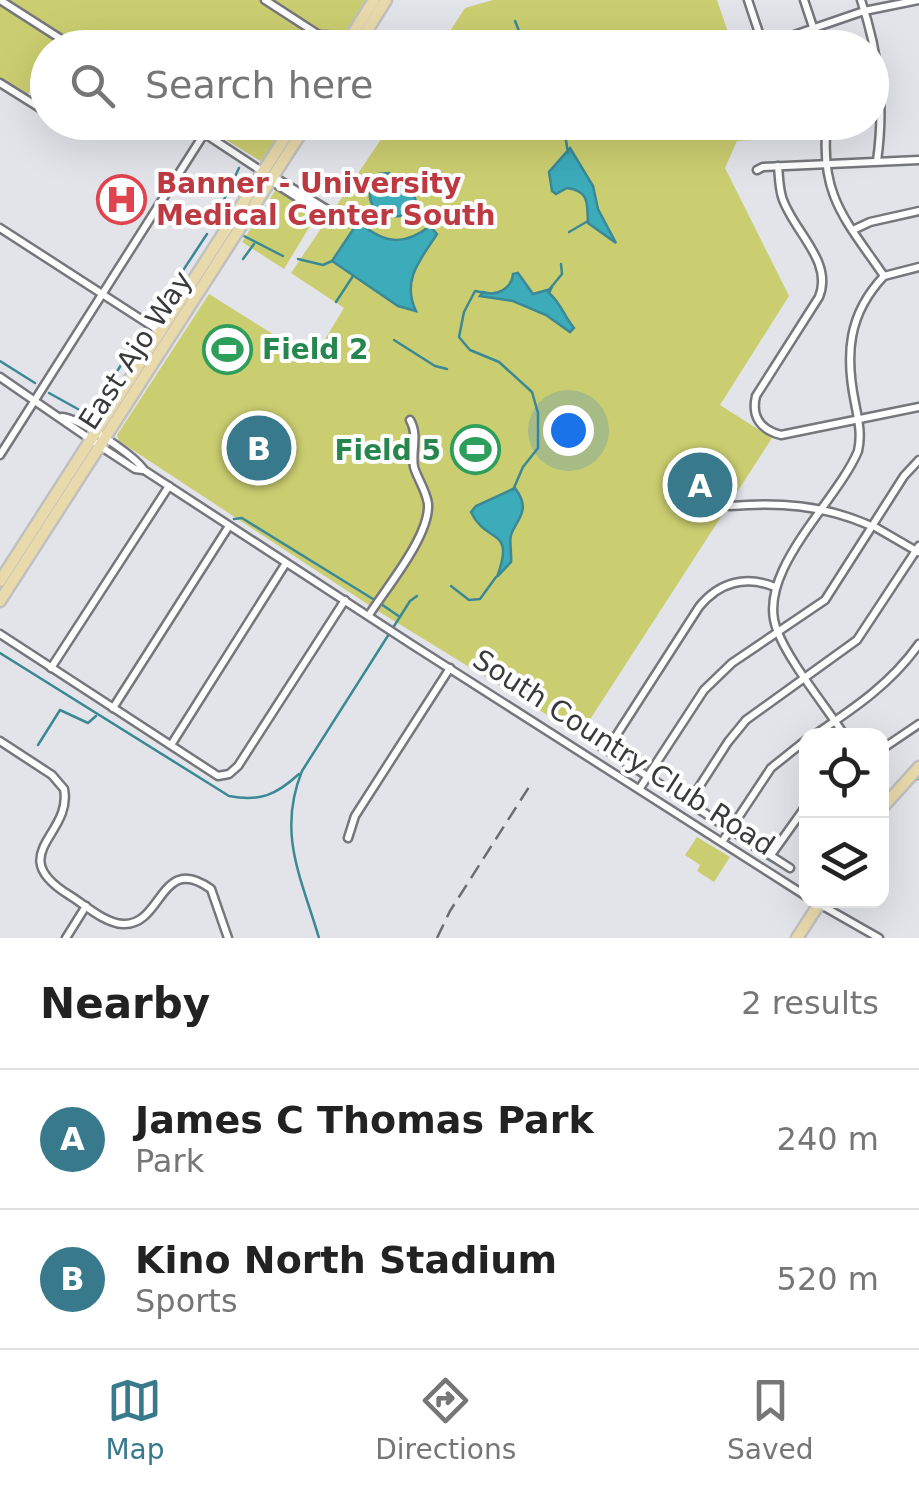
<!DOCTYPE html>
<html lang="en">
<head>
<meta charset="utf-8">
<style>
  :root { --surface:#fff; --page:#f6f6f6; --text:#222; --muted:#767676; --line:#e0e0e0; --accent:#387a8c }
  body { margin:0; font-family:"DejaVu Sans",sans-serif; background:var(--page); color:var(--text) }
  .controls { position:absolute; right:30px; bottom:30px; display:grid; overflow:hidden; border-radius:20px; box-shadow:0 10px 40px #0002 }
  .controls button { width:90px; height:90px; display:grid; place-items:center; padding:0; border:0; border-bottom:2px solid var(--line); background:var(--surface); color:var(--text); font:50px sans-serif }
  .you { position:absolute; left:568px; top:430px; width:35px; height:35px; margin:-25px; border:8px solid #fff; border-radius:50%; background:#1a73e8; box-shadow:0 0 0 15px #1a73e833 }
  .badge { display:grid; place-items:center; width:65px; height:65px; border-radius:50%; background:var(--accent); color:#fff; font-size:32px; font-weight:700 }
  .pin { position:absolute; translate:-50% -50%; border:5px solid #fff; box-shadow:0 2px 10px #0006 }
  .list { margin:0; padding:0; list-style:none }
  h2 { display:flex; justify-content:space-between; align-items:center; height:130px; margin:0; padding:0 40px; font-size:42px }
  h2 small { font-size:32px; font-weight:400; color:var(--muted) }
  .list li { display:grid; grid-template-columns:65px 1fr auto; gap:30px; align-items:center; box-sizing:border-box; height:140px; padding:0 40px; border-top:2px solid var(--line) }
  .list b { display:block; font-size:38px; white-space:nowrap }
  .list p { margin:0; font-size:32px; white-space:nowrap; color:var(--muted) }
  .list em { font-size:32px; font-style:normal; color:var(--muted) }
  .icon { flex:none; width:55px; height:55px; fill:none; stroke:currentColor; stroke-width:2; stroke-linecap:round; stroke-linejoin:round }
  .map { position:relative; flex:none; width:919px; height:938px; overflow:hidden }
  .search { position:absolute; background:var(--surface); box-shadow:0 10px 40px #0002; left:30px; right:30px; top:30px; height:110px; display:flex; align-items:center; gap:25px; box-sizing:border-box; padding:0 35px; border-radius:55px; color:var(--muted); font-size:38px }
  .sheet { height:410px; background:var(--surface) }
  nav { display:flex; justify-content:space-around; align-items:center; box-sizing:border-box; height:140px; border-top:2px solid var(--line); background:var(--surface); font-size:28px; color:var(--muted) }
  nav a { display:grid; justify-items:center; gap:5px }
  nav .on { color:var(--accent) }
  .map>svg:first-child { display:block }
</style>
</head>
<body>
<div class="map">
<svg width="919" height="938" viewBox="0 0 919 938">
  <rect width="100%" height="100%" fill="#e3e4ea"/>
  <g fill="#cbce70">
    <polygon points="0,0 366,0 336,47 85,48 66,37 58,47 48,48 47,64 27,95 0,79"/>
    <polygon points="493,0 717,0 733,47 439,48 465,8"/>
    <polygon points="199,123 288,123 262,162"/>
    <polygon points="392,123 821,123 819,136 737,141 725,168 789,296 720,405 772,438 580,735 378,611 154,464 119,441 117,435 209,294 313,359 344,308 291,273"/>
    <polygon points="276,189 316,216 284,269 242,242"/>
    <polygon points="697,837 730,857 714,882 697,871 700,865 685,855"/>
  </g>
  <g fill="#3cabba" stroke="#3b8994" stroke-width="2.5">
    <path d="M 570,148 L 593,186 L 598,209 L 616,243 L 588,223 C 587,204 590,191 567,188 L 556,194 L 552,191 L 549,172 Z"/>
    <path d="M 389,173 C 471,226 337,235 378,174 Z"/>
    <path d="M 358,222 C 384,243 403,247 430,226 L 437,234 C 421,259 401,280 416,311 L 398,306 L 332,261 Z"/>
    <path d="M 518,273 L 533,294 L 551,289 L 549,293 C 561,303 564,316 574,328 L 570,332 L 546,315 L 513,301 L 480,296 L 483,292 C 497,297 512,288 513,274 Z"/>
    <path d="M 515,488 C 532,511 517,518 511,535 C 509,542 512,554 511,562 L 497,577 C 516,526 486,545 471,512 L 476,506 Z"/>
  </g>
  <g fill="none" stroke-linecap="round" stroke-linejoin="round">
    <g stroke="#3b8994" stroke-width="2.5">
      <polyline points="515,21 526,48"/>
      <polyline points="563,122 568,153"/>
      <polyline points="212,225 239,168"/>
      <polyline points="569,232 588,221"/>
      <polyline points="238,233 283,256"/>
      <polyline points="243,259 254,244"/>
      <polyline points="298,259 323,265 332,261"/>
      <polyline points="548,291 562,274 561,264"/>
      <polyline points="485,293 475,291 464,312 459,337 470,350 499,362 532,392 538,413 538,448 523,467 513,490"/>
      <polyline points="336,302 353,276"/>
      <polyline points="153,316 207,234"/>
      <polyline points="394,340 435,366 447,369"/>
      <polyline points="0,361 35,383"/>
      <polyline points="49,393 85,413 91,413 141,333"/>
      <polyline points="234,519 242,518 373,599"/>
      <polyline points="451,586 469,600 480,599 496,577"/>
      <polyline points="381,604 400,617"/>
      <path d="M 0,653 L 229,796 C 260,802 276,795 299,774"/>
      <polyline points="38,745 60,710 88,723 96,716"/>
      <polyline points="910,784 919,778"/>
      <polyline points="752,850 780,866"/>
      <path d="M 319,938 C 301,877 277,833 302,771 L 410,601 L 417,596"/>
    </g>
    <defs>
      <g id="minor">
        <polyline points="0,0 75,48"/>
        <polyline points="265,0 319,35 328,48"/>
        <polyline points="748,0 763,45"/>
        <polyline points="804,0 820,48"/>
        <path d="M 861,0 C 879,54 885,104 877,161"/>
        <polyline points="319,35 350,36"/>
        <polyline points="756,48 864,11 919,0"/>
        <polyline points="0,83 48,113"/>
        <polyline points="187,122 263,172"/>
        <path d="M 827,122 C 819,195 845,219 884,276"/>
        <path d="M 778,166 C 779,176 779,187 782,197 C 792,230 834,261 819,297 L 756,396 C 751,417 761,430 781,435 L 919,407"/>
        <polyline points="757,170 763,167 919,160"/>
        <polyline points="274,177 328,210"/>
        <polyline points="273,178 276,184 325,215"/>
        <polyline points="0,228 161,332"/>
        <polyline points="853,230 870,222 919,211"/>
        <polyline points="0,377 106,450 135,469 143,470"/>
        <path d="M 62,417 C 79,418 134,455 144,470 L 411,644 L 806,896"/>
        <polyline points="0,455 204,134"/>
        <path d="M 730,506 C 779,502 823,505 869,525"/>
        <polyline points="874,523 904,476 919,460"/>
        <polyline points="875,527 918,552"/>
        <path d="M 369,615 C 386,588 430,536 428,504 C 426,490 418,480 414,467 C 411,450 419,436 410,420"/>
        <polyline points="0,634 218,776 229,774 238,766 345,600"/>
        <polyline points="51,668 169,486"/>
        <polyline points="113,708 229,526"/>
        <polyline points="585,736 790,868"/>
        <path d="M 813,736 C 853,709 891,684 919,644"/>
        <path d="M 845,736 C 825,705 789,662 777,630 C 754,573 837,502 858,451 C 862,434 858,419 855,403 C 845,354 848,314 884,276 L 919,267"/>
        <path d="M 0,741 L 52,775 L 64,789 C 73,835 3,854 69,895 C 84,904 104,923 123,924 C 163,926 160,852 211,889 L 228,938"/>
        <polyline points="171,745 286,563"/>
        <polyline points="882,749 919,724"/>
        <path d="M 607,750 L 699,607 C 719,582 746,575 775,587"/>
        <polyline points="640,788 704,690 732,663 825,600 871,528"/>
        <polyline points="882,790 888,797"/>
        <polyline points="690,801 728,742 746,720 857,640 919,546"/>
        <polyline points="348,838 355,816 450,668"/>
        <polyline points="722,842 771,768 806,740"/>
        <polyline points="771,855 806,806"/>
        <polyline points="814,901 879,938"/>
        <polyline points="66,938 86,906"/>
      </g>
      <g id="major">
        <polyline points="344,48 374,0"/>
        <polyline points="356,48 386,0"/>
        <polyline points="0,581 295,122"/>
        <polyline points="0,601 308,122"/>
        <polyline points="882,808 919,767"/>
        <polyline points="797,938 821,901"/>
      </g>
    </defs>
    <use href="#minor" stroke="#76777c" stroke-width="11"/>
    <use href="#major" stroke="#c0c0c1" stroke-width="15"/>
    <use href="#minor" stroke="#fff" stroke-width="6"/>
    <use href="#major" stroke="#e9daab" stroke-width="10"/>
    <polyline stroke="#6c6d70" stroke-width="2.5" stroke-dasharray="15 8" stroke-linecap="butt" points="437,938 450,911 529,787"/>
  </g>
  <defs>
    <symbol id="hospital-ring" viewBox="-11 -11 22 22"><circle r="9.5" fill="#fff" stroke="#e0444e" stroke-width="1.5"/><path d="M-5-5h3v3.5h4V-5h3V5h-3V1.5h-4V5h-3Z" fill="#e0444e"/></symbol>
    <symbol id="stadium-ring" viewBox="-11 -11 22 22"><circle r="9.5" fill="#fff" stroke="#2e9e5b" stroke-width="1.5"/><path d="M0-5a6.5 5 0 1 0 0 10a6.5 5 0 1 0 0-10ZM-3.5-1.8h7v3.6h-7Z" fill="#2e9e5b"/></symbol>
  </defs>
  <g fill-rule="evenodd">
    <use href="#hospital-ring" x="94" y="172" width="55" height="55"/>
    <use href="#stadium-ring" x="200" y="322" width="55" height="55"/>
    <use href="#stadium-ring" x="448" y="422" width="55" height="55"/>
  </g>
  <g text-anchor="middle" stroke-width="8" stroke-linejoin="round" paint-order="stroke">
    <g font-size="28" font-weight="bold" fill="#be3a42" stroke="#fff" text-anchor="start">
      <text x="156" y="193">Banner - University<tspan x="156" dy="32">Medical Center South</tspan></text>
    </g>
    <g font-size="28" font-weight="bold" fill="#27864d" stroke="#fff" text-anchor="start">
      <text x="262" y="359">Field 2</text>
      <text x="441" y="460" text-anchor="end">Field 5</text>
    </g>
    <g font-size="28" fill="#393a3c" stroke="#fff">
      <text transform="translate(135 350) rotate(-57)" y="10">East Ajo Way</text>
      <text transform="translate(624 752) rotate(33)" y="10">South Country Club Road</text>
    </g>
  </g>
</svg>
<div class="controls">
<button><svg class="icon" aria-label="locate" viewBox="0 0 24 24"><circle cx="12" cy="12" r="6"/><path d="M12 2v4M12 18v4M2 12h4M18 12h4"/></svg></button>
<button><svg class="icon" aria-label="layers" viewBox="0 0 24 24"><path d="M12 4l9 5-9 5-9-5zM3 14l9 5 9-5"/></svg></button>
</div>
<div class="you"></div>
<div class="pin badge" style="left:700px;top:485px">A</div>
<div class="pin badge" style="left:259px;top:448px">B</div>
<div class="search"><svg class="icon" aria-label="search" viewBox="0 0 24 24"><circle cx="10" cy="10" r="6"/><path d="M15 15l6 6"/></svg>Search here</div>
</div>
<section class="sheet">
<h2>Nearby<small>2 results</small></h2>
<ul class="list">
<li><span class="badge">A</span><div><b>James C Thomas Park</b><p>Park</p></div><em>240 m</em></li>
<li><span class="badge">B</span><div><b>Kino North Stadium</b><p>Sports</p></div><em>520 m</em></li>
</ul>
</section>
<nav>
<a class="on"><svg class="icon" aria-label="map" viewBox="0 0 24 24"><path d="M3 6l6-2 6 2 6-2v14l-6 2-6-2-6 2zM9 4v14M15 6v14"/></svg>Map</a>
<a><svg class="icon" aria-label="directions" viewBox="0 0 24 24"><path d="M12 3l9 9-9 9-9-9zM9 14v-3h6M13 9l2 2-2 2"/></svg>Directions</a>
<a><svg class="icon" aria-label="saved" viewBox="0 0 24 24"><path d="M7 4h10v16l-5-4-5 4z"/></svg>Saved</a>
</nav>
</body>
</html>
